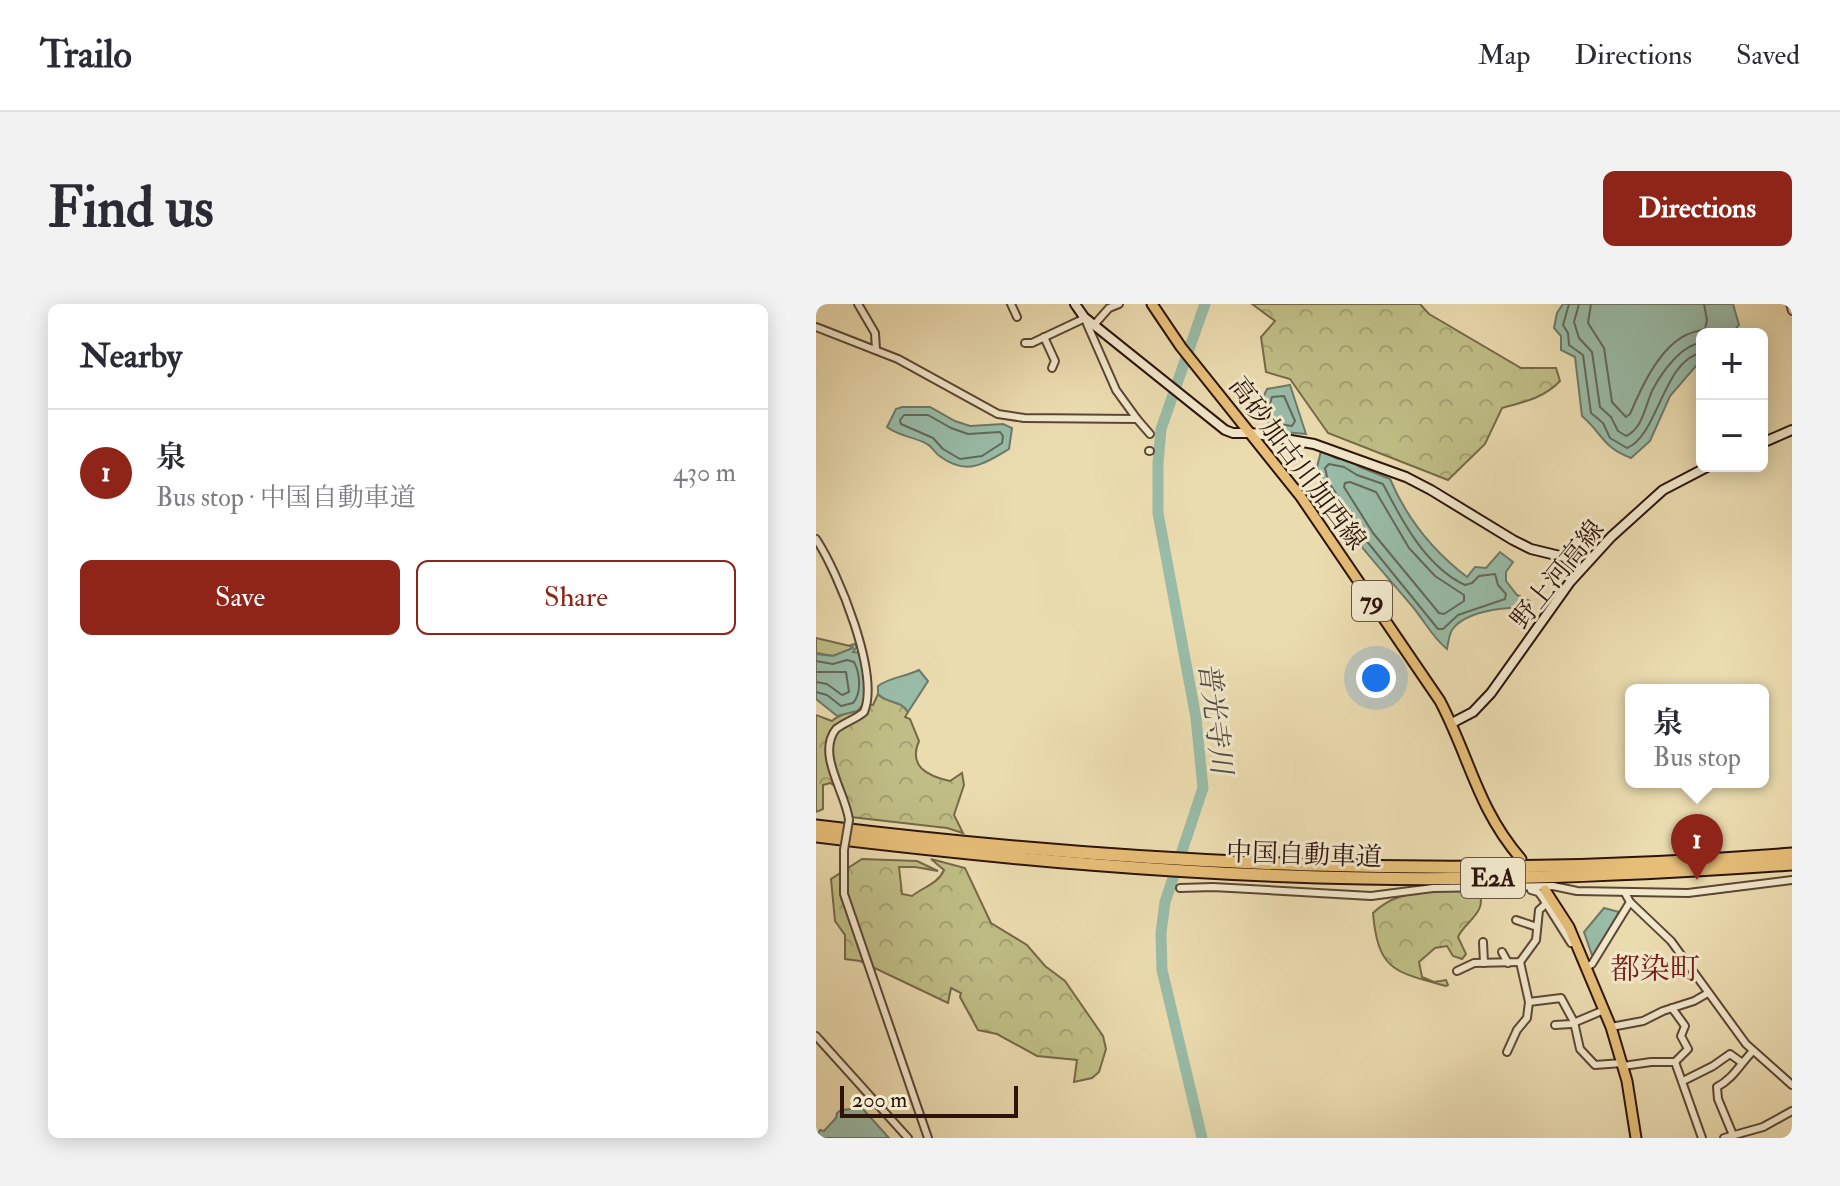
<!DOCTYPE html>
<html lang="en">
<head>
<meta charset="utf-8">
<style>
  :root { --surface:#fff; --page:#f2f2f3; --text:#2b2b33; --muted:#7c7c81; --line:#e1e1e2; --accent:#8f2418 }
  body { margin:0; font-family:"IM FELL Double Pica","Noto Serif JP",serif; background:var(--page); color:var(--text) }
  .controls { position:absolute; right:24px; top:24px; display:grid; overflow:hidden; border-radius:12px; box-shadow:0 4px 20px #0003 }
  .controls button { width:72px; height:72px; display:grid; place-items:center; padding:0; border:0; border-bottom:2px solid var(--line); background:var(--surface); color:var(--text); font:40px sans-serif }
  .scale { position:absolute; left:24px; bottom:20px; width:178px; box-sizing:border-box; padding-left:8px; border:4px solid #2d140b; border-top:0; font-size:22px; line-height:28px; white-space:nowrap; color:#2d140b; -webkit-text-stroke:6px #f2e8cc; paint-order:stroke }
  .you { position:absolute; left:560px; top:374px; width:28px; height:28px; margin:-20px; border:6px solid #fff; border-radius:50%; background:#1a73e8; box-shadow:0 0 0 12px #1a73e833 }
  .badge { display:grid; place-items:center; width:52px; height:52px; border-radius:50%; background:var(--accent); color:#fff; font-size:26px; font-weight:700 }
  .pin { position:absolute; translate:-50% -66px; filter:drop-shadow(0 2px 4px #0008) }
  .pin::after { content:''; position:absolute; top:42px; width:28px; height:24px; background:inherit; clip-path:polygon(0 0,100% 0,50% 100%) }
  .popup { position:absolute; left:809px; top:380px; width:144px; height:104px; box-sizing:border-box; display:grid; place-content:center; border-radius:12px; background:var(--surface); filter:drop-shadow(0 2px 6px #0005); font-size:26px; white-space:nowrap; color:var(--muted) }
  .popup b { font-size:30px; color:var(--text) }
  .popup::after { content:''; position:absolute; left:50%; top:100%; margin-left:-16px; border:16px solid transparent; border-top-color:var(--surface) }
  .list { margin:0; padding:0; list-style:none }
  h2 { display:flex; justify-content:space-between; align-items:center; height:104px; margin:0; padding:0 32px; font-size:34px }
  h2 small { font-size:26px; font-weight:400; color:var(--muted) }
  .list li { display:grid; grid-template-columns:52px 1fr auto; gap:24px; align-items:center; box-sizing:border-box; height:128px; padding:0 32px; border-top:2px solid var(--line) }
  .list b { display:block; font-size:30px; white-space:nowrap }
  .list p { margin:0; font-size:26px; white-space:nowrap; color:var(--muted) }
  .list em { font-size:26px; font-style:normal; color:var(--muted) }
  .actions { display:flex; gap:16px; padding:24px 32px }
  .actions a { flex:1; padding:18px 0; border:2px solid var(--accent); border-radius:12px; text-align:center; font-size:28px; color:var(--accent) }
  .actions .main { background:var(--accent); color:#fff }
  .map { position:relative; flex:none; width:976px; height:834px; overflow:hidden; border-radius:12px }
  header { display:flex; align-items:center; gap:48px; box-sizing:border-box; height:112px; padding:0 40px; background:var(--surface); border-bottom:2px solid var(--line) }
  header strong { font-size:38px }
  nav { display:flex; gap:44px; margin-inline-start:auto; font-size:28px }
  .intro { display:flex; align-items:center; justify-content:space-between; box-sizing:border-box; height:192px; padding:0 48px }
  h1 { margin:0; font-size:56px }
  .button { padding:20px 36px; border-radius:12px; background:var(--accent); color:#fff; font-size:28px; font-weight:700 }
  main { display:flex; gap:48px; padding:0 48px }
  aside { flex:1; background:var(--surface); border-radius:12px; box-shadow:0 4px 20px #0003 }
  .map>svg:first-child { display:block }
</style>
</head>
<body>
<header>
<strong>Trailo</strong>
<nav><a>Map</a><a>Directions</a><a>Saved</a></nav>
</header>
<div class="intro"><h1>Find us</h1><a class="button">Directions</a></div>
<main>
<aside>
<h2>Nearby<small></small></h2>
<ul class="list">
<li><span class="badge">1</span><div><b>泉</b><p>Bus stop · 中国自動車道</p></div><em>430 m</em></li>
</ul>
<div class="actions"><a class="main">Save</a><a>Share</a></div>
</aside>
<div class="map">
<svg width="976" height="834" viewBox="0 0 976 834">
  <defs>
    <pattern id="forest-crowns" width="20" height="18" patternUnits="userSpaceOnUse" patternTransform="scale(2)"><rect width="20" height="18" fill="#c0be86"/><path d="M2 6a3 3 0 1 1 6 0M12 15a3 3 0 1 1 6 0" fill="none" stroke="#a5a272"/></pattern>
  </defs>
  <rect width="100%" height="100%" fill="#ebdcb0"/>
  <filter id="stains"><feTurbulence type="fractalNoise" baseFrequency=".0025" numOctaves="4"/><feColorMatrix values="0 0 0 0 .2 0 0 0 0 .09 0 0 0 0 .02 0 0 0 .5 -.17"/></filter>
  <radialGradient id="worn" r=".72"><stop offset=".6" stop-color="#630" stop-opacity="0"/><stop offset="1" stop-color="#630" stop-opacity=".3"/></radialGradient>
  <g fill="url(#forest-crowns)" stroke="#766948" stroke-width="2">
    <path d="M 436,0 L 604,0 L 613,10 L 705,64 L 740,64 L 744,77 C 728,94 708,98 686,104 L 669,140 L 632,176 L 512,129 L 474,75 L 450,68 L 445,33 L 459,17 Z"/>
    <polygon points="0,334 34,342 38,344 17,352 0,349"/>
    <path d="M 62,390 C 71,400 84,395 92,408 L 89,413 L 94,415 L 103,437 C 92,462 111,472 134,477 L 146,469 L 148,481 L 138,511 L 147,529 L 131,524 L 35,513 L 27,487 L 14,479 L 7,481 L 7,505 L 0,508 L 0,411 L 16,417 C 26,408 38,409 48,400 L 57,401 Z"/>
    <path d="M 46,555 L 101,557 L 122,567 L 99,563 L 83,563 L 86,590 L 96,592 C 107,583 122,580 128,566 L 115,555 L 149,564 L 175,619 L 211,641 L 229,662 L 249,677 L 287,732 L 290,745 L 283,768 L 276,774 L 258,778 L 261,756 L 221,752 L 181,730 L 162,726 L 144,693 L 145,689 L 135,684 L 132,699 L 44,657 L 29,655 L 29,631 L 19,617 L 15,575 Z"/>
    <path d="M 616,587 L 663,587 C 672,609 649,617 642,633 L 650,650 L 646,655 L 637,652 L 631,642 L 619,644 L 603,658 L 606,673 L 618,678 L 630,676 L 632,681 L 630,682 C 580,668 562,668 557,609 C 575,592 592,590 616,587 Z"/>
  </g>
  <g fill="#99bca8" stroke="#6e7969" stroke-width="2">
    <path d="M 747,0 L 917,0 L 923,21 L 915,30 L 886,30 L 886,55 L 854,92 L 834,137 L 815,154 C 786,143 787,130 766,112 L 759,53 L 745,46 L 745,32 L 738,24 L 741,9 Z"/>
    <polygon points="474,81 490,130 458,127 444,109 445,98 451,85"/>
    <path d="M 86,103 L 114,103 L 139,117 L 154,122 L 187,120 L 196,124 L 193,145 C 168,160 151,172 125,153 C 119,150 117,143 111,140 C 99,133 82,132 71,123 L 80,105 Z"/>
    <path d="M 505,147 L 522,155 L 530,154 L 544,163 L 574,175 C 591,215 617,247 651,273 L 659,263 L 670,264 L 684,248 L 697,258 L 690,268 L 690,277 L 701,291 L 714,297 L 709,304 C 688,303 649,307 636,326 C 633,331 632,339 631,345 C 616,333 608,316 596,302 C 562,261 523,223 502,173 L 501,163 Z"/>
    <polygon points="39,340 41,343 37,348 44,349 50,363 48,400 41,407 21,412 0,395 0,350 17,352 37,344 35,341"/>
    <path d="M 103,366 L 112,377 L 92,408 C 84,395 71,400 62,390 L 62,382 C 74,373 89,373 103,366 Z"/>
    <polygon points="788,604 803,608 777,654 768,628"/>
    <polygon points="35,805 47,805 73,834 0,834 4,826 8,827 20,814 21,809 25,806"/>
  </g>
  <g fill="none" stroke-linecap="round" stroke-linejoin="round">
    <g stroke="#63685a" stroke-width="2">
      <path d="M 753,0 L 747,21 L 752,29 L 753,41 L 767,51 L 775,109 L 787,119 L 794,134 L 811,144 C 842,132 848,54 886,49"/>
      <path d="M 763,0 L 758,18 L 763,34 L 776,48 L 784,103 L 795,113 L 802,127 L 810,132 C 827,125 829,101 837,85 C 846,68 866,40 886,39"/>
      <path d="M 775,0 L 772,19 L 788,44 L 796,98 L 810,113 L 814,110 C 825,84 843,44 870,31 C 876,28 883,27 889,25 L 891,16 L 888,0"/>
      <polygon points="468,92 479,117 476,122 462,120 452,106 456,93"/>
      <polygon points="88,111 112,111 135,124 152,130 184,128 187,132 186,139 166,152 144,155 127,145 117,134 85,120 84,116"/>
      <path d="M 513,160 L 528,163 L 541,171 L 567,180 C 586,217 610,263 649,281 L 656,279 L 663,272 L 679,270 L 682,281 L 690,290 L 689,295 L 642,311 L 627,325 L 622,325 L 549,235 L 512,177 L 509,164 Z"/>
      <polygon points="534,178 560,188 593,244 619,272 648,291 648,297 628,310 623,309 557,229 528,183 529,179"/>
      <path d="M 0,357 L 17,360 L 31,356 L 38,358 C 44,369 46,389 37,399 L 25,402 L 11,391 L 0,388"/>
      <polyline points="0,368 30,368 33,388 26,391 11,380 0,378"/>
    </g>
    <polyline stroke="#99bca8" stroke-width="11" points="386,834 346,666 345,629 349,598 387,484 380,414 342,209 342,159 345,125 389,0"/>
    <defs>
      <g id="street">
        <polyline points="42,0 59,29 60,46"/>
        <polyline points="195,0 201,13"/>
        <polyline points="974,0 976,7"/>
        <polyline points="268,13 300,86 321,115"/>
        <polyline points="278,21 293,4 303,0"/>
        <polyline points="0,23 82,55 182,110 208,114 321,115 334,130"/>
        <polyline points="228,33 239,57 236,64"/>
        <polyline points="209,39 216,39 267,15"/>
        <polyline points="333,147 334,147"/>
        <path d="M 0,235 C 22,268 64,370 48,408 C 40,415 29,418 20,425 C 0,450 30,489 33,516"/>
        <polyline points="28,546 28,590 112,834"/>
        <polyline points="364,584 397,583 555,592 617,584 737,582 761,587 872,589 976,576"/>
        <polyline points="715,586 722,588 726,593 755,639"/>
        <polyline points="809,589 814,598 855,637 930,740 976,781"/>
        <polyline points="700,616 721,623"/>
        <polyline points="667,638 668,659"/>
        <polyline points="686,648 692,659"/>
        <polyline points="770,663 776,660 814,598"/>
        <polyline points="641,667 658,659 704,658 720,636 723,606 731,599"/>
        <polyline points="713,698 745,694 758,718 764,745 779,761 806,759"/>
        <polyline points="856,704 869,722 865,732 872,745 859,758"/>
        <polyline points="739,721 755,720 788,706"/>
        <polyline points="795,723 827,717 847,707 878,697 892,689"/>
        <polyline points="0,732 92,834"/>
        <polyline points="691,748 701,726 711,714 713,698 704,658"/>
        <polyline points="807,762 835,758 859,758 886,834"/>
        <polyline points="867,777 897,762 914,750 925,758"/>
        <path d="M 917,831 L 902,795 L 901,783 C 918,774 924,760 937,747"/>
        <polyline points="908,834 947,823 976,807"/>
      </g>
      <g id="secondary">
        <polyline points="259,0 268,13 409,126 417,129 435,129 498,140 590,173 615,186 697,236 715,245 748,253 764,265"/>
        <polyline points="946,139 976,126"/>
        <polyline points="636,419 657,408 675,389 754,278 795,233 847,186 893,162"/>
      </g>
      <g id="primary">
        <path d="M 336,0 L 365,43 L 485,193 L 624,397 C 654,454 661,504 705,555"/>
        <polyline points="729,586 753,623 795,723 811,777 820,834"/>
      </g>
      <g id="highway">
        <path d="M 0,522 C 327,562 647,576 976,550"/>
        <path d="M 0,532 C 182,554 364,571 548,574 C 691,577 833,570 976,560"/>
      </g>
    </defs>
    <use href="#street" stroke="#5c4634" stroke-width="10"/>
    <use href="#secondary" stroke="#2d140b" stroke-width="12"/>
    <use href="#primary" stroke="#2d140b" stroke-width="13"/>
    <use href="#highway" stroke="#2d140b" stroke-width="15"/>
    <use href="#street" stroke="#f2e8cc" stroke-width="6"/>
    <use href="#secondary" stroke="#f2e8cc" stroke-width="8"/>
    <use href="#primary" stroke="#e6be78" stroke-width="9"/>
    <use href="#highway" stroke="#e6be78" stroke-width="11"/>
    <defs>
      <polyline id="street-bridge" points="28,546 33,516"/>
    </defs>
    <use href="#street-bridge" stroke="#5c4634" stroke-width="10" stroke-linecap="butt"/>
    <use href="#street-bridge" stroke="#f2e8cc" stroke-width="6"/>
  </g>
  <g text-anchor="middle" stroke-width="6" stroke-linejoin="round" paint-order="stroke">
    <g fill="#f2e8cc" stroke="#685445" stroke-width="2">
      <rect x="536" y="277" width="40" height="40" rx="6"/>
      <rect x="645" y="554" width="64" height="40" rx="6"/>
    </g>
    <g font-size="24" font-weight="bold" fill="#2d140b">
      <text x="556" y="305">79</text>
      <text x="677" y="582">E2A</text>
    </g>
    <g font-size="26" fill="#2d140b" stroke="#f2e8cc">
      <text transform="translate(482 159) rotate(53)" y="9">高砂加古川加西線</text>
      <text transform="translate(741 270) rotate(-51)" y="9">野上河高線</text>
      <text transform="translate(488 550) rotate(2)" y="9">中国自動車道</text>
    </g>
    <g font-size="28" font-style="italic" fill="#534f42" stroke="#f2e8cc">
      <text transform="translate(400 414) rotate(83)" y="10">普光寺川</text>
    </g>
    <g font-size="30" fill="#7a1f14" stroke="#f2e8cc">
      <text x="839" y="675">都染町</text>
    </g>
  </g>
  <rect width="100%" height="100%" filter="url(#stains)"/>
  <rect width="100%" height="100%" fill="url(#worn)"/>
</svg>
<div class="controls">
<button>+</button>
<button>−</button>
</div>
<div class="scale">200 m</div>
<div class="you"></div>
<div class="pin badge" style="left:881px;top:576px">1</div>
<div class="popup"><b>泉</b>Bus stop</div>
</div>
</main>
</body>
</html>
